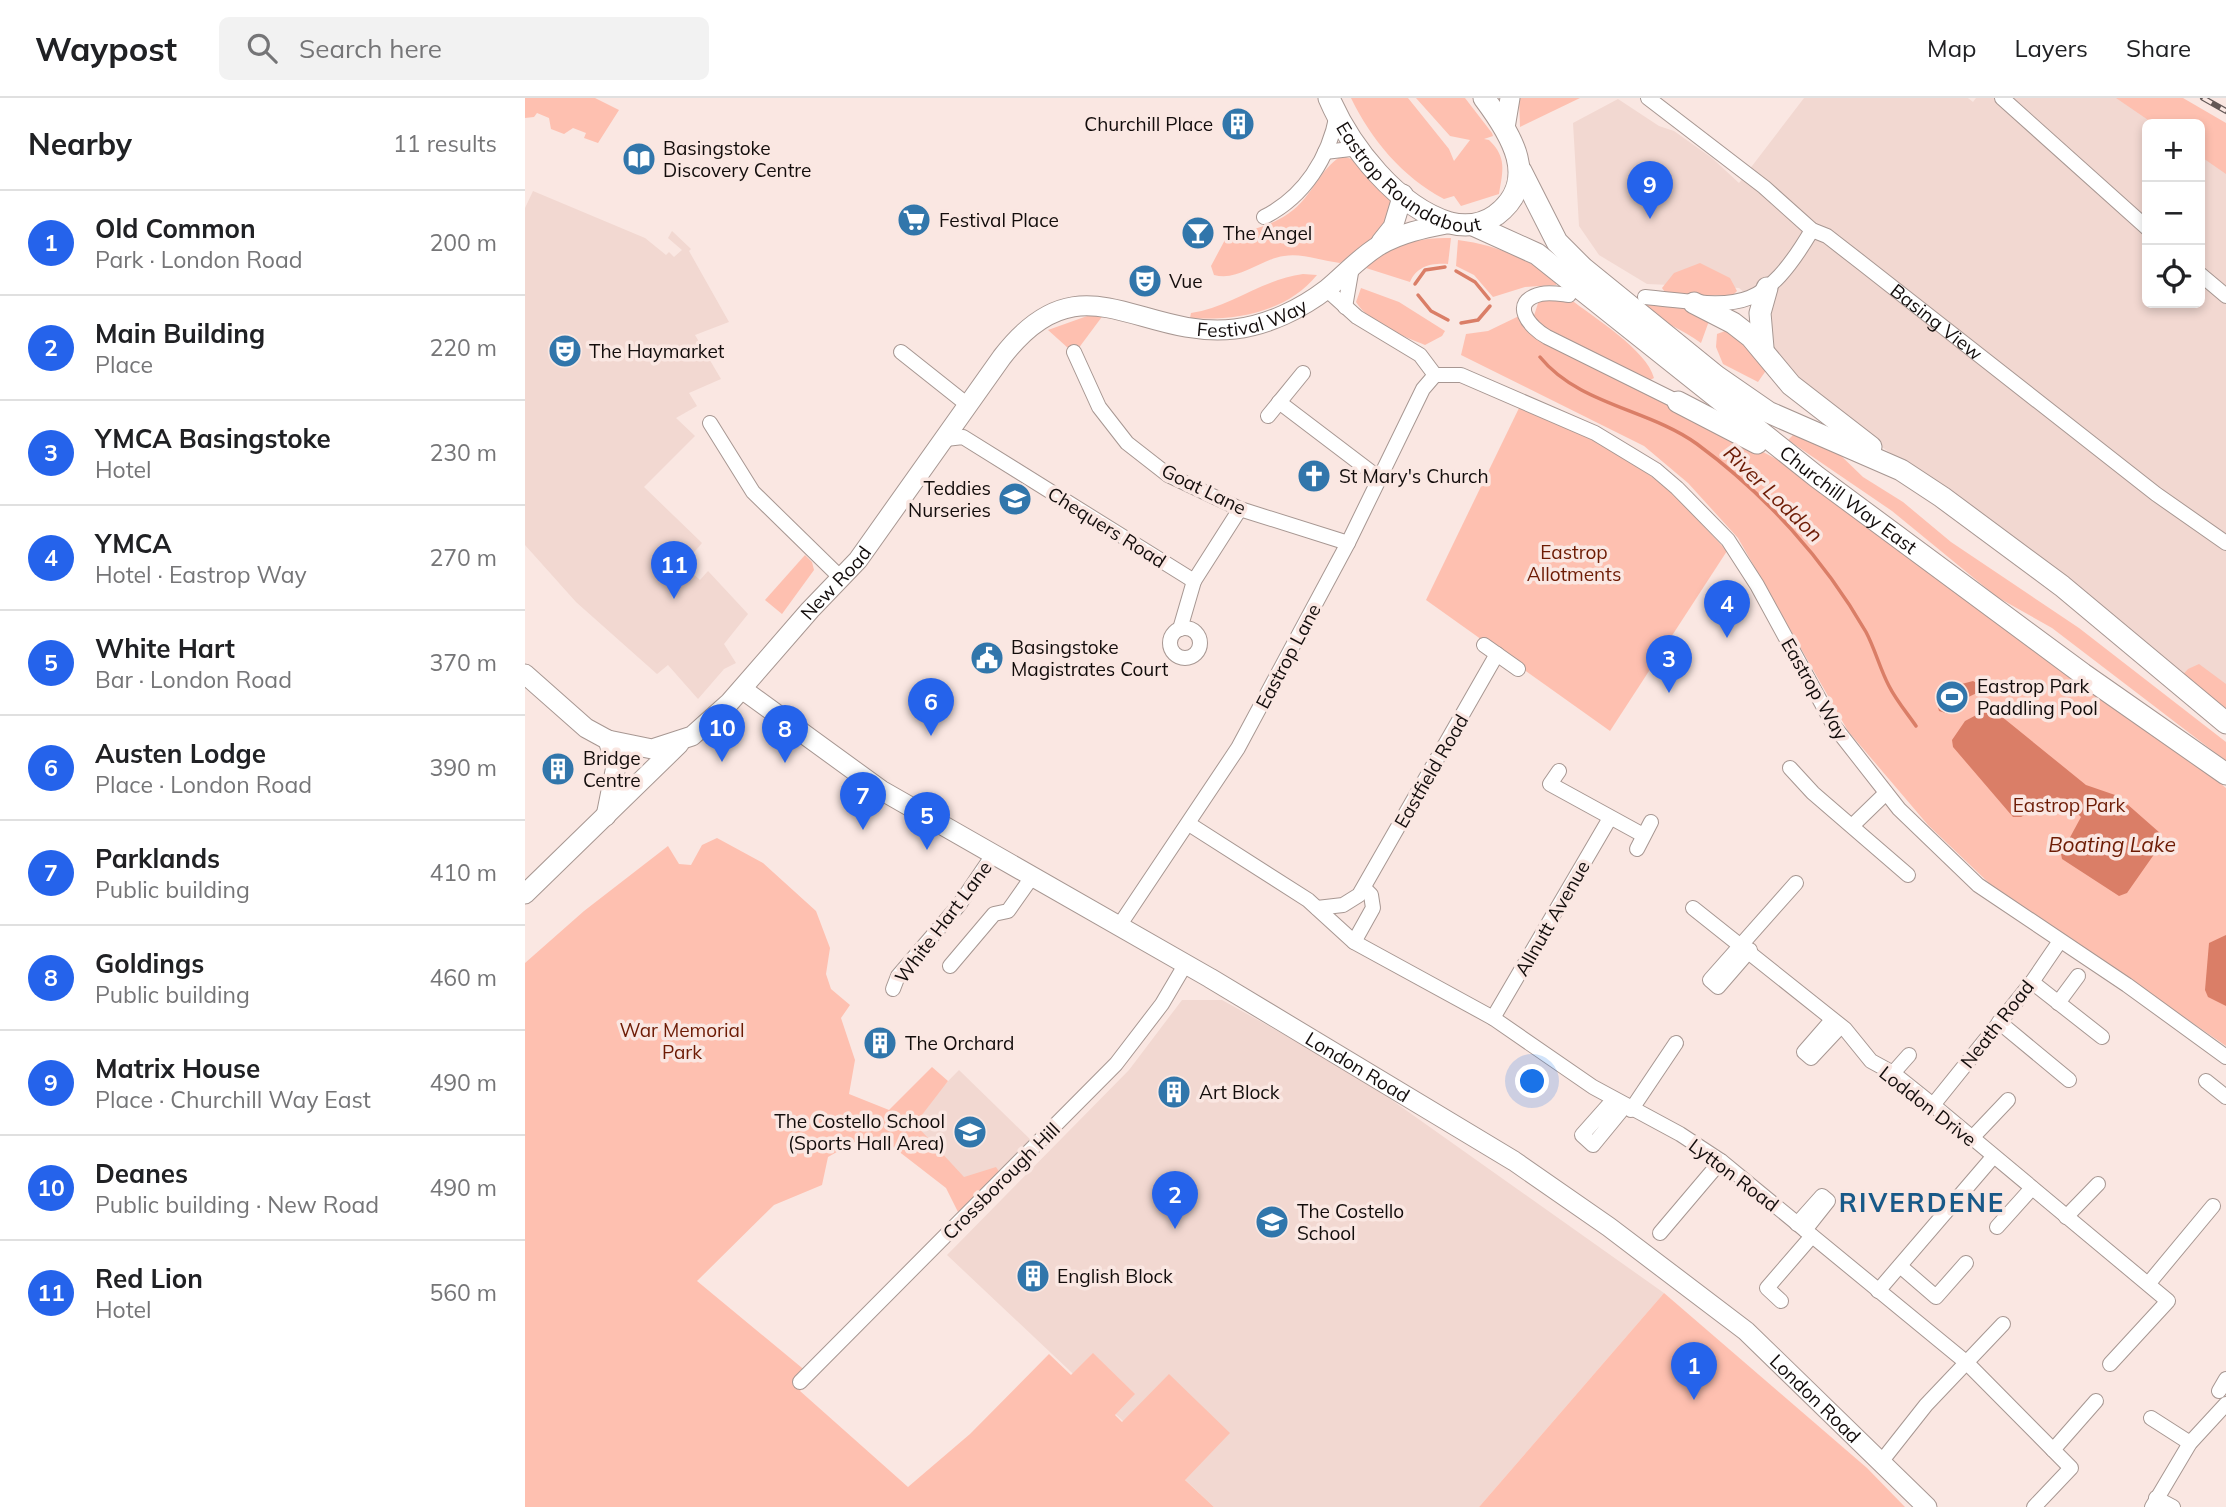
<!DOCTYPE html>
<html lang="en">
<head>
<meta charset="utf-8">
<style>
  :root { --surface:#fff; --page:#f2f2f2; --text:#202124; --muted:#757577; --line:#e0e0e0; --accent:#2563eb }
  body { margin:0; font-family:Mulish,sans-serif; background:var(--page); color:var(--text) }
  .controls { position:absolute; right:21px; top:21px; display:grid; overflow:hidden; border-radius:10px; box-shadow:0 4px 10px #0003 }
  .controls button { width:63px; height:63px; display:grid; place-items:center; padding:0; border:0; border-bottom:2px solid var(--line); background:var(--surface); color:var(--text); font:35px sans-serif }
  .you { position:absolute; left:1008px; top:984px; width:24px; height:24px; margin:-18px; border:5px solid #fff; border-radius:50%; background:#1a73e8; box-shadow:0 0 0 10px #1a73e833 }
  .badge { display:grid; place-items:center; width:46px; height:46px; border-radius:50%; background:var(--accent); color:#fff; font-size:23px; font-weight:700 }
  .pin { position:absolute; translate:-50% -58px; filter:drop-shadow(0 2px 4px #0008) }
  .pin::after { content:''; position:absolute; top:37px; width:24px; height:21px; background:inherit; clip-path:polygon(0 0,100% 0,50% 100%) }
  .list { margin:0; padding:0; list-style:none }
  h2 { display:flex; justify-content:space-between; align-items:center; height:91px; margin:0; padding:0 28px; font-size:30px }
  h2 small { font-size:23px; font-weight:400; color:var(--muted) }
  .list li { display:grid; grid-template-columns:46px 1fr auto; gap:21px; align-items:center; box-sizing:border-box; height:105px; padding:0 28px; border-top:2px solid var(--line) }
  .list b { display:block; font-size:26px; white-space:nowrap }
  .list p { margin:0; font-size:23px; white-space:nowrap; color:var(--muted) }
  .list em { font-size:23px; font-style:normal; color:var(--muted) }
  .icon { flex:none; width:38px; height:38px; fill:none; stroke:currentColor; stroke-width:2; stroke-linecap:round; stroke-linejoin:round }
  .map { position:relative; flex:none; width:1701px; height:1409px; overflow:hidden }
  header { display:flex; align-items:center; gap:42px; box-sizing:border-box; height:98px; padding:0 35px; background:var(--surface); border-bottom:2px solid var(--line) }
  header strong { font-size:33px }
  nav { display:flex; gap:38px; margin-inline-start:auto; font-size:24px }
  .search { width:490px; height:63px; background:var(--page); display:flex; align-items:center; gap:18px; box-sizing:border-box; padding:0 24px; border-radius:10px; color:var(--muted); font-size:26px }
  main { display:flex }
  aside { flex:1; background:var(--surface) }
  .map>svg:first-child { display:block }
</style>
</head>
<body>
<header>
<strong>Waypost</strong>
<div class="search"><svg class="icon" aria-label="search" viewBox="0 0 24 24"><circle cx="10" cy="10" r="6"/><path d="M15 15l6 6"/></svg>Search here</div>
<nav><a>Map</a><a>Layers</a><a>Share</a></nav>
</header>
<main>
<aside>
<h2>Nearby<small>11 results</small></h2>
<ul class="list">
<li><span class="badge">1</span><div><b>Old Common</b><p>Park · London Road</p></div><em>200 m</em></li>
<li><span class="badge">2</span><div><b>Main Building</b><p>Place</p></div><em>220 m</em></li>
<li><span class="badge">3</span><div><b>YMCA Basingstoke</b><p>Hotel</p></div><em>230 m</em></li>
<li><span class="badge">4</span><div><b>YMCA</b><p>Hotel · Eastrop Way</p></div><em>270 m</em></li>
<li><span class="badge">5</span><div><b>White Hart</b><p>Bar · London Road</p></div><em>370 m</em></li>
<li><span class="badge">6</span><div><b>Austen Lodge</b><p>Place · London Road</p></div><em>390 m</em></li>
<li><span class="badge">7</span><div><b>Parklands</b><p>Public building</p></div><em>410 m</em></li>
<li><span class="badge">8</span><div><b>Goldings</b><p>Public building</p></div><em>460 m</em></li>
<li><span class="badge">9</span><div><b>Matrix House</b><p>Place · Churchill Way East</p></div><em>490 m</em></li>
<li><span class="badge">10</span><div><b>Deanes</b><p>Public building · New Road</p></div><em>490 m</em></li>
<li><span class="badge">11</span><div><b>Red Lion</b><p>Hotel</p></div><em>560 m</em></li>
</ul>
</aside>
<div class="map">
<svg width="1701" height="1409" viewBox="0 0 1701 1409">
  <rect width="100%" height="100%" fill="#fae7e2"/>
  <g fill="#f2d8d1">
    <polygon points="1279,0 1443,0 1448,4 1451,0 1592,0 1631,26 1622,26 1622,205 1675,205 1675,57 1701,75 1701,615 1530,476 1293,302 1257,269 1243,235 1241,212 1214,190 1122,186 1074,157 1054,128 1048,25 1093,1 1134,28 1149,33 1187,60 1214,85"/>
    <polygon points="8,93 120,140 141,157 144,154 149,159 157,152 143,140 147,133 166,151 164,153 204,224 170,237 196,281 164,295 172,308 151,320 170,338 119,389 177,445 158,467 175,482 183,473 223,516 199,546 211,565 199,571 173,601 143,567 132,576 51,504 0,447 0,110"/>
    <polygon points="657,902 697,902 830,976 1139,1195 954,1409 689,1409 422,1157 604,972"/>
    <polygon points="434,972 507,1043 455,1096 382,1025"/>
  </g>
  <g fill="#fec0b0">
    <polygon points="0,0 70,0 94,12 73,45 59,40 61,35 48,30 39,36 26,31 24,20 12,15 9,19 0,20"/>
    <path d="M 826,0 L 883,0 L 924,51 L 929,63 L 945,42 L 925,38 L 891,0 L 940,0 L 967,35 L 968,38 L 959,41 L 964,42 C 982,59 978,73 974,96 L 936,108 L 929,98 L 919,101 C 877,79 846,41 826,0 Z"/>
    <polygon points="994,0 1055,0 995,29"/>
    <polygon points="1591,0 1658,0 1701,25 1701,76 1675,58 1675,26 1629,26"/>
    <path d="M 817,58 L 830,62 L 867,103 C 869,131 834,151 815,165 C 796,163 778,155 759,158 C 736,161 713,184 689,177 L 686,168 L 702,138 C 732,130 759,126 780,100 C 792,86 800,67 817,58 Z"/>
    <path d="M 926,140 L 923,166 C 906,165 892,168 885,184 L 841,170 C 865,146 894,139 926,140 Z"/>
    <path d="M 933,142 C 972,147 1001,160 1032,183 L 1031,187 L 1000,189 L 968,199 L 949,177 L 931,168 Z"/>
    <polygon points="1175,165 1205,180 1212,193 1208,197 1143,198 1137,190 1149,175"/>
    <path d="M 778,176 L 792,177 C 762,214 711,223 665,220 L 666,215 C 705,209 738,181 778,176 Z"/>
    <path d="M 836,190 L 874,204 L 920,233 L 917,238 L 900,247 C 876,237 845,226 831,204 Z"/>
    <path d="M 1045,201 C 1068,219 1122,252 1129,280 L 1125,282 L 1007,224 L 1014,202 Z"/>
    <path d="M 1134,203 L 1151,209 L 1176,210 L 1184,223 L 1176,245 C 1157,231 1141,226 1122,213 L 1122,207 Z"/>
    <polygon points="579,216 553,251 543,250 523,232 565,217"/>
    <polygon points="994,218 1000,227 1255,363 1649,648 1701,690 1701,948 1465,786 1403,727 1323,633 1213,440 1163,385 1119,348 936,257 941,236 963,233"/>
    <polygon points="1208,230 1242,271 1233,284 1198,266 1191,249 1192,236"/>
    <polygon points="995,308 1091,352 1147,394 1202,453 1085,633 901,502"/>
    <polygon points="1269,336 1310,352 1338,379 1378,404 1426,444 1554,530 1701,644 1701,663 1527,530 1472,499 1367,413 1263,342"/>
    <polygon points="280,457 287,464 289,472 257,516 240,502"/>
    <polygon points="1674,566 1701,586 1701,616 1655,580 1663,571"/>
    <polygon points="192,740 238,765 291,813 305,850 301,876 306,891 325,907 316,920 330,962 324,996 364,1012 407,969 423,983 390,1026 439,1079 471,1069 479,1081 437,1122 421,1090 359,1042 333,1042 303,1059 297,1087 249,1107 172,1183 288,1279 275,1293 383,1389 445,1336 524,1256 546,1277 568,1255 610,1296 590,1317 597,1324 644,1276 705,1335 660,1382 689,1409 0,1409 0,865 59,813 143,748 154,766 166,767 177,747"/>
    <polygon points="1139,1195 1342,1370 1380,1409 954,1409"/>
  </g>
  <g fill="#da7e67">
    <polygon points="1448,583 1457,588 1454,594 1437,602 1424,616 1414,613 1412,605 1429,588"/>
    <polygon points="1457,614 1476,618 1561,687 1593,698 1635,735 1637,745 1602,795 1594,798 1537,761 1536,756 1556,719 1538,701 1532,699 1496,719 1488,719 1428,649 1427,642 1440,623"/>
    <polygon points="1701,837 1701,908 1683,899 1680,892 1684,845"/>
  </g>
  <g fill="none" stroke-linecap="round" stroke-linejoin="round">
    <g stroke="#da7e67" stroke-width="3.5">
      <polyline points="931,173 950,184 964,201"/>
      <polyline points="890,186 900,172 920,169"/>
      <polyline points="893,197 906,213 923,222"/>
      <polyline points="936,225 953,222 965,208"/>
      <path d="M 1015,259 C 1054,307 1124,311 1172,346 C 1240,396 1299,461 1341,534 C 1350,551 1355,571 1364,588 C 1371,602 1382,615 1391,628"/>
    </g>
    <defs>
      <g id="street">
        <path id="s1" d="M 1123,0 L 1239,89 L 1287,132 L 1302,138 L 1338,166 L 1631,396 L 1701,445"/>
        <polyline points="1477,0 1622,130"/>
        <polyline points="800,54 834,50"/>
        <path d="M 739,119 C 779,99 804,60 812,16"/>
        <polyline points="1675,176 1701,198"/>
        <polyline points="801,191 832,219 895,257 910,277"/>
        <path d="M 1044,197 C 1035,196 1025,194 1016,196 C 983,204 1005,230 1022,239 L 1153,304"/>
        <path d="M 1120,199 C 1211,208 1235,220 1287,132"/>
        <polyline points="820,209 827,169"/>
        <polyline points="376,254 444,308"/>
        <polyline points="549,254 574,309 602,345 643,377 715,411 823,445"/>
        <polyline points="910,277 936,277 1070,335 1131,372 1152,390 1203,442 1232,487 1309,628 1374,711 1453,787 1602,887 1701,959"/>
        <polyline points="754,304 854,380"/>
        <polyline points="743,318 778,275"/>
        <polyline points="185,325 228,394 316,480"/>
        <polyline points="421,341 438,339 669,483 715,411"/>
        <circle cx="660" cy="545" r="15"/>
        <polyline points="655,531 669,483"/>
        <polyline points="959,547 993,571"/>
        <polyline points="1265,670 1288,695 1383,777"/>
        <polyline points="1034,673 1025,686 1118,737"/>
        <polyline points="664,726 783,802 829,844 968,920 1068,989 1155,1036 1196,1063 1442,1265 1546,1370 1509,1409"/>
        <polyline points="1328,727 1361,695"/>
        <polyline points="1112,751 1126,724"/>
        <polyline points="792,810 818,807 834,797 972,556"/>
        <polyline points="1168,810 1320,931 1346,963 1368,975 1408,1007 1643,1203 1585,1266"/>
        <polyline points="594,828 713,650 823,445 898,291 910,277"/>
        <polyline points="829,844 848,810 846,797 839,790"/>
        <polyline points="1225,852 1193,889 1185,882 1271,785"/>
        <polyline points="425,868 469,816 483,813 507,779"/>
        <polyline points="1507,884 1577,939"/>
        <polyline points="368,891 373,878 434,807 468,757"/>
        <polyline points="1533,905 1553,878"/>
        <polyline points="968,920 1085,720"/>
        <polyline points="1307,922 1279,954 1286,960 1315,929"/>
        <polyline points="1474,924 1544,982"/>
        <polyline points="1368,975 1384,957"/>
        <polyline points="1681,983 1701,999"/>
        <polyline points="1089,1001 1057,1037 1068,1047 1100,1008"/>
        <polyline points="1408,1007 1507,884 1535,843"/>
        <polyline points="1106,1012 1151,945"/>
        <polyline points="1446,1041 1483,1002"/>
        <polyline points="1541,1119 1573,1086"/>
        <polyline points="1272,1126 1297,1098 1303,1103 1280,1132"/>
        <polyline points="1472,1129 1507,1090"/>
        <polyline points="1135,1135 1196,1063"/>
        <polyline points="1375,1168 1411,1199 1441,1165"/>
        <polyline points="1624,1185 1688,1108"/>
        <polyline points="1353,1193 1468,1059"/>
        <polyline points="1256,1203 1242,1190 1287,1138"/>
        <polyline points="275,1284 591,966 637,906 660,867"/>
        <polyline points="1694,1293 1701,1281"/>
        <polyline points="1626,1320 1665,1345"/>
        <polyline points="1528,1352 1571,1303"/>
        <polyline points="1356,1364 1401,1307 1478,1226"/>
        <polyline points="1631,1400 1648,1409"/>
        <polyline points="1627,1409 1665,1345 1701,1306"/>
      </g>
      <g id="secondary">
        <polyline points="980,30 985,0"/>
        <polyline points="856,144 868,129 878,96"/>
        <path id="s2" d="M 0,576 L 61,630 L 83,642 L 127,651 L 167,638 L 205,604 L 285,512 L 333,462 L 477,259 C 556,156 613,242 710,231 C 743,227 776,211 802,191 C 820,176 835,159 855,147 C 878,134 901,130 926,125"/>
        <path id="s3" d="M 217,591 L 356,692 L 685,880 L 989,1063 L 1084,1129 L 1221,1233 L 1402,1409"/>
        <polyline points="81,718 91,668 83,642"/>
        <polyline points="0,796 154,646"/>
      </g>
      <g id="primary">
        <path id="s4" d="M 804,0 C 825,49 872,109 925,125 C 942,129 957,127 971,117 C 1016,83 986,36 959,0"/>
        <polyline points="996,73 1032,144 1058,170 1191,278 1243,314 1376,372 1417,399 1537,488 1701,625"/>
        <path id="s5" d="M 948,127 L 1012,156 L 1292,379 L 1558,576 L 1701,676"/>
        <polyline points="1169,205 1208,225 1226,239 1266,287 1346,349"/>
        <polyline points="1238,250 1235,215 1242,190"/>
        <polyline points="1153,304 1232,345"/>
      </g>
    </defs>
    <use href="#street" stroke="#a79792" stroke-width="16"/>
    <use href="#secondary" stroke="#a79792" stroke-width="21"/>
    <use href="#primary" stroke="#a79792" stroke-width="23"/>
    <use href="#street" stroke="#fff" stroke-width="14"/>
    <use href="#secondary" stroke="#fff" stroke-width="19"/>
    <use href="#primary" stroke="#fff" stroke-width="21"/>
    <defs>
      <polyline id="rail" points="1678,0 1701,13"/>
    </defs>
    <use href="#rail" stroke="#635856" stroke-width="6"/>
    <use href="#rail" stroke="#fae7e2" stroke-width="3.5" stroke-dasharray="10" stroke-linecap="butt"/>
  </g>
  <defs>
    <symbol id="building-disc" viewBox="-11 -11 22 22"><circle r="9.5" fill="#3176ab" stroke="#fae7e2"/><path d="M-4-6H4V6H1V3H-1V6H-4ZM-2.5-4.3h1.7v1.8h-1.7ZM.8-4.3h1.7v1.8H.8ZM-2.5-1h1.7V.8h-1.7ZM.8-1h1.7V.8H.8Z" fill="#fff"/></symbol>
    <symbol id="library-disc" viewBox="-11 -11 22 22"><circle r="9.5" fill="#3176ab" stroke="#fae7e2"/><path d="M-6-4Q-3-5.5-.7-3.5V5Q-3 3-6 4ZM6-4Q3-5.5 .7-3.5V5Q3 3 6 4Z" fill="#fff"/></symbol>
    <symbol id="supermarket-disc" viewBox="-11 -11 22 22"><circle r="9.5" fill="#3176ab" stroke="#fae7e2"/><path d="M-6-5.5h2.5l.6 2H6L4.5 2H-2.5L-4.4-4H-6ZM-1.5 3.2a1.3 1.3 0 1 0 .1 0ZM3 3.2a1.3 1.3 0 1 0 .1 0Z" fill="#fff"/></symbol>
    <symbol id="bar-disc" viewBox="-11 -11 22 22"><circle r="9.5" fill="#3176ab" stroke="#fae7e2"/><path d="M-6-5H6L.8 .8V4.5H3.5V6h-7V4.5H-.8V.8Z" fill="#fff"/></symbol>
    <symbol id="theatre-disc" viewBox="-11 -11 22 22"><circle r="9.5" fill="#3176ab" stroke="#fae7e2"/><path d="M-5-5.5Q0-4 5-5.5V0Q5 5 0 6Q-5 5-5 0ZM-3.3-2.5H-1v1.5H-3.3ZM1-2.5H3.3v1.5H1ZM-2.8 1Q0 5.5 2.8 1Z" fill="#fff"/></symbol>
    <symbol id="church-disc" viewBox="-11 -11 22 22"><circle r="9.5" fill="#3176ab" stroke="#fae7e2"/><path d="M-1.2-6h2.4v3.5h3.3v2.4h-3.3V6h-2.4V-.1h-3.3v-2.4h3.3Z" fill="#fff"/></symbol>
    <symbol id="school-disc" viewBox="-11 -11 22 22"><circle r="9.5" fill="#3176ab" stroke="#fae7e2"/><path d="M0-5L7-2L0 1L-7-2ZM-4 1L0 2.5L4 1V4Q0 6-4 4Z" fill="#fff"/></symbol>
    <symbol id="civic-disc" viewBox="-11 -11 22 22"><circle r="9.5" fill="#3176ab" stroke="#fae7e2"/><path d="M-.6-6.5H3V-4.5H.6V-3L4-1V1h2V6H-6V1h2V-1L-.6-3ZM-1.2 2.5V6h2.4V2.5Z" fill="#fff"/></symbol>
    <symbol id="stadium-disc" viewBox="-11 -11 22 22"><circle r="9.5" fill="#3176ab" stroke="#fae7e2"/><path d="M0-5a6.5 5 0 1 0 0 10a6.5 5 0 1 0 0-10ZM-3.5-1.8h7v3.6h-7Z" fill="#fff"/></symbol>
  </defs>
  <g fill-rule="evenodd">
    <use href="#building-disc" x="694" y="7" width="38" height="38"/>
    <use href="#library-disc" x="95" y="42" width="38" height="38"/>
    <use href="#supermarket-disc" x="370" y="103" width="38" height="38"/>
    <use href="#bar-disc" x="654" y="116" width="38" height="38"/>
    <use href="#theatre-disc" x="601" y="164" width="38" height="38"/>
    <use href="#theatre-disc" x="21" y="234" width="38" height="38"/>
    <use href="#church-disc" x="770" y="359" width="38" height="38"/>
    <use href="#school-disc" x="471" y="382" width="38" height="38"/>
    <use href="#civic-disc" x="443" y="541" width="38" height="38"/>
    <use href="#stadium-disc" x="1408" y="580" width="38" height="38"/>
    <use href="#building-disc" x="14" y="652" width="38" height="38"/>
    <use href="#building-disc" x="336" y="926" width="38" height="38"/>
    <use href="#building-disc" x="630" y="975" width="38" height="38"/>
    <use href="#school-disc" x="426" y="1015" width="38" height="38"/>
    <use href="#school-disc" x="728" y="1105" width="38" height="38"/>
    <use href="#building-disc" x="489" y="1159" width="38" height="38"/>
  </g>
  <g text-anchor="middle" stroke-width="7" stroke-linejoin="round" paint-order="stroke">
    <g font-size="19" fill="#130d0c" stroke="#fae7e2" text-anchor="start">
      <text x="688" y="33" text-anchor="end">Churchill Place</text>
      <text x="138" y="57">Basingstoke<tspan x="138" dy="22">Discovery Centre</tspan></text>
      <text x="414" y="129">Festival Place</text>
      <text x="698" y="142">The Angel</text>
      <text x="644" y="190">Vue</text>
      <text x="64" y="260">The Haymarket</text>
      <text x="814" y="385">St Mary's Church</text>
      <text x="466" y="397" text-anchor="end">Teddies<tspan x="466" dy="22">Nurseries</tspan></text>
      <text x="486" y="556">Basingstoke<tspan x="486" dy="22">Magistrates Court</tspan></text>
      <text x="1452" y="595">Eastrop Park<tspan x="1452" dy="22">Paddling Pool</tspan></text>
      <text x="58" y="667">Bridge<tspan x="58" dy="22">Centre</tspan></text>
      <text x="380" y="952">The Orchard</text>
      <text x="674" y="1001">Art Block</text>
      <text x="420" y="1030" text-anchor="end">The Costello School<tspan x="420" dy="22">(Sports Hall Area)</tspan></text>
      <text x="772" y="1120">The Costello<tspan x="772" dy="22">School</tspan></text>
      <text x="532" y="1185">English Block</text>
    </g>
    <g font-size="19" fill="#130d0c" stroke="#fae7e2">
      <text dy="7" stroke="none"><textPath href="#s4" startOffset="119">Eastrop Roundabout</textPath></text>
      <text dy="7" stroke="none"><textPath href="#s2" startOffset="957">Festival Way</textPath></text>
      <text dy="7" stroke="none"><textPath href="#s1" startOffset="366">Basing View</textPath></text>
      <text transform="translate(679 391) rotate(26)" y="7">Goat Lane</text>
      <text dy="7" stroke="none"><textPath href="#s5" startOffset="467">Churchill Way East</textPath></text>
      <text transform="translate(582 429) rotate(32)" y="7">Chequers Road</text>
      <text dy="7" stroke="none"><textPath href="#s2" startOffset="404">New Road</textPath></text>
      <text transform="translate(763 558) rotate(-62)" y="7">Eastrop Lane</text>
      <text transform="translate(1290 591) rotate(60)" y="7">Eastrop Way</text>
      <text transform="translate(906 673) rotate(-60)" y="7">Eastfield Road</text>
      <text transform="translate(1027 820) rotate(-60)" y="7">Allnutt Avenue</text>
      <text transform="translate(418 824) rotate(-53)" y="7">White Hart Lane</text>
      <text transform="translate(1472 926) rotate(-52)" y="7">Neath Road</text>
      <text dy="7" stroke="none"><textPath href="#s3" startOffset="723">London Road</textPath></text>
      <text transform="translate(1403 1008) rotate(38)" y="7">Loddon Drive</text>
      <text transform="translate(1209 1077) rotate(37)" y="7">Lytton Road</text>
      <text transform="translate(476 1083) rotate(-45)" y="7">Crossborough Hill</text>
      <text dy="7" stroke="none"><textPath href="#s3" startOffset="1290">London Road</textPath></text>
    </g>
    <g font-size="19" fill="#6d1b04" stroke="#fae7e2">
      <text x="1049" y="461">Eastrop<tspan x="1049" dy="22">Allotments</tspan></text>
      <text x="1544" y="714">Eastrop Park</text>
      <text x="157" y="939">War Memorial<tspan x="157" dy="22">Park</tspan></text>
    </g>
    <g font-size="21" font-style="italic" fill="#6d1b04" stroke="#fae7e2">
      <text transform="translate(1248 396) rotate(44)" y="7">River Loddon</text>
      <text x="1587" y="754">Boating Lake</text>
    </g>
    <g font-size="26" font-weight="bold" letter-spacing="2" fill="#185988" stroke="#fae7e2">
      <text x="1397" y="1114">RIVERDENE</text>
    </g>
  </g>
</svg>
<div class="controls">
<button>+</button>
<button>−</button>
<button><svg class="icon" aria-label="locate" viewBox="0 0 24 24"><circle cx="12" cy="12" r="6"/><path d="M12 2v4M12 18v4M2 12h4M18 12h4"/></svg></button>
</div>
<div class="you"></div>
<div class="pin badge" style="left:1169px;top:1302px">1</div>
<div class="pin badge" style="left:650px;top:1131px">2</div>
<div class="pin badge" style="left:1144px;top:595px">3</div>
<div class="pin badge" style="left:1202px;top:540px">4</div>
<div class="pin badge" style="left:402px;top:752px">5</div>
<div class="pin badge" style="left:406px;top:638px">6</div>
<div class="pin badge" style="left:338px;top:732px">7</div>
<div class="pin badge" style="left:260px;top:665px">8</div>
<div class="pin badge" style="left:1125px;top:121px">9</div>
<div class="pin badge" style="left:197px;top:664px">10</div>
<div class="pin badge" style="left:149px;top:501px">11</div>
</div>
</main>
</body>
</html>
